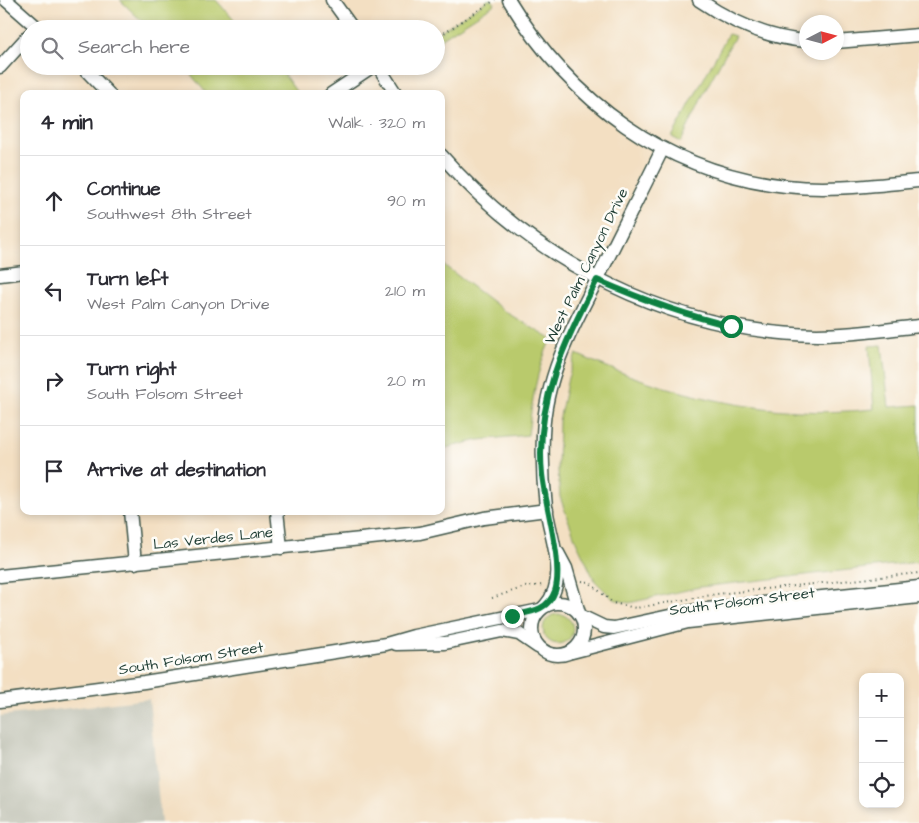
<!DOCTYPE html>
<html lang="en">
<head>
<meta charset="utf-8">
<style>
  :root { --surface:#fff; --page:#f2f2f3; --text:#2b2b33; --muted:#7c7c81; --line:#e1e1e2 }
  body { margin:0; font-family:"Architects Daughter",sans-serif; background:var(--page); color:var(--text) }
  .controls { position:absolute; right:15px; bottom:15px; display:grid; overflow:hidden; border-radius:10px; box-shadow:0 2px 8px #0003 }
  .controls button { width:45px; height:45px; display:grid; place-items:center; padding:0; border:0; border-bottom:1px solid var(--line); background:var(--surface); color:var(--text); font:25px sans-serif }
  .compass { position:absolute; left:799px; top:15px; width:45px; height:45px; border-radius:50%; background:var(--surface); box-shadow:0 2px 8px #0003; rotate:84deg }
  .stop { position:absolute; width:15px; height:15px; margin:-11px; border:4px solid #0b8043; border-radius:50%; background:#fff }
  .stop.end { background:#0b8043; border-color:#fff; box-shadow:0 1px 5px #0008 }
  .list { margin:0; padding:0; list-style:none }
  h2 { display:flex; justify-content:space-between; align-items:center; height:65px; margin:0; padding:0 20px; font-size:21px }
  h2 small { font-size:16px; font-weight:400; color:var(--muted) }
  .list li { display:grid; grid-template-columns:32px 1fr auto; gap:15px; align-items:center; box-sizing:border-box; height:90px; padding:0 20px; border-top:1px solid var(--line) }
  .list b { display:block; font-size:19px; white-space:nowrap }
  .list p { margin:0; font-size:16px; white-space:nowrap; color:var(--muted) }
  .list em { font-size:16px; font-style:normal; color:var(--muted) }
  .icon { flex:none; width:28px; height:28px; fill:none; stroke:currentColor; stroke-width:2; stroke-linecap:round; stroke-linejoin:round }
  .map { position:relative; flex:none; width:919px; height:823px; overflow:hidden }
  .search { position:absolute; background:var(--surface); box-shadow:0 2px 8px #0003; left:20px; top:20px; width:425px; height:55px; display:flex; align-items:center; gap:12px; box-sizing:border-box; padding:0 18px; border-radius:28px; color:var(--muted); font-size:19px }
  .panel { position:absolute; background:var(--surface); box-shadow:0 2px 8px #0003; left:20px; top:90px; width:425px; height:425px; border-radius:10px }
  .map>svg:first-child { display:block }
</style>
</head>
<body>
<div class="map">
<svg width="919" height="823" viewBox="0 0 919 823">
  <rect width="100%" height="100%" fill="#fdfcf7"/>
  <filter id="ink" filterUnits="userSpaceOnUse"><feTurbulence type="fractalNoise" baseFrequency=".02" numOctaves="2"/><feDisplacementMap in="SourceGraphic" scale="10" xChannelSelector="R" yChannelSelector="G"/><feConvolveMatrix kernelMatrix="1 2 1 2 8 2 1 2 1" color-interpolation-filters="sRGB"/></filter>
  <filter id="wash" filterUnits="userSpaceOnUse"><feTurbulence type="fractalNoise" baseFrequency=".0096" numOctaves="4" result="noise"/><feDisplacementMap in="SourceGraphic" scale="20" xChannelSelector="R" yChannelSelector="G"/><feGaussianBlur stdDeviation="1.12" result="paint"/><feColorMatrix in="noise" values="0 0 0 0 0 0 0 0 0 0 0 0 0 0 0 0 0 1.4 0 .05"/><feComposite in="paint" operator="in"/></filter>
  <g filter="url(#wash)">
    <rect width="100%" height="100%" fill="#f3dfc2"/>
    <polygon fill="#c4c6b9" points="149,699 161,823 0,823 0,716"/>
    <g fill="#b9ca6c" stroke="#6c8450">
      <polygon points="120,0 216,0 242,29 150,29"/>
      <polygon points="488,0 492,0 495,4 436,42 436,34"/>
      <polygon points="728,34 735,36 706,89 681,142 672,137"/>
      <polygon points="184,66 278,66 298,94 207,94"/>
      <path d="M 441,263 L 504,311 L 551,339 C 536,370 532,402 528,435 L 479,440 L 441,449 Z"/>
      <path d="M 882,345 L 889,407 L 919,405 L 919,562 L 700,587 L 629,603 L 613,599 L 595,581 L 576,541 L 560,497 L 558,471 L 559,421 L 568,378 L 576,354 C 671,396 770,420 874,409 L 869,346 Z"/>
      <circle cx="558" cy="629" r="15"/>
    </g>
  </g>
  <g filter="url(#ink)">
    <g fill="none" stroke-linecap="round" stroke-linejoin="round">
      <defs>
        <g id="minor">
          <polyline points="6,0 39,29"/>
          <polyline points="332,0 353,29"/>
          <path d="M 509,0 C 571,102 666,172 786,186 C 831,191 875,185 919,181"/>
          <path d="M 699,0 C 731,22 767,38 806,41"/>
          <polyline points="836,42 919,35"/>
          <polyline points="82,66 109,94"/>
          <polyline points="378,66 396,94"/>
          <polyline points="0,67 29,35"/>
          <polyline points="331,94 373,66"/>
          <path d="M 441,155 C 536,264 672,332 817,335 C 851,335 885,330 919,326"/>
          <polyline points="0,275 24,272"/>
          <polyline points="130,511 135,563"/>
          <polyline points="277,511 281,548"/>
          <polyline points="558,553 566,568 579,613"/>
          <polyline points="0,576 420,533 484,518 547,510"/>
          <circle cx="558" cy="629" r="26"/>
          <path d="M 545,606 C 570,579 550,539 546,507 C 543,483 542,460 543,435 C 545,375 574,324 601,272 C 621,231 642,191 662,150"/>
          <polyline points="581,616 604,627 614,628 697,610 919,587"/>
          <polyline points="396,644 445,643 502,631 519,634 538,647"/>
          <polyline points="572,652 688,622 919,597"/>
          <polyline points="0,701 144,682 386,644 414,636 540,610"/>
        </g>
      </defs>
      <use href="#minor" stroke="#3f5549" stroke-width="15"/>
      <g stroke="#3f5549" stroke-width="2" stroke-dasharray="1 4" stroke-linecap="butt">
        <polyline points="436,38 495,0"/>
        <polyline points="582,581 589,582 613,603 636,608 717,594 919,573"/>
        <polyline points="492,598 525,587 543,585"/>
      </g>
      <use href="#minor" stroke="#fff" stroke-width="12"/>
    </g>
  </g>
  <g fill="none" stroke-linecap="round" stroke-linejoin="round" filter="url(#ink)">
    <path stroke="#0b8043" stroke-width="6" d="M 512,616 C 530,612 548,611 555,591 C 564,564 545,505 542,474 C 535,403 565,340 597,280 C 641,299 684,315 731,326"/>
  </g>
  <g text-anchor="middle" stroke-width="5" stroke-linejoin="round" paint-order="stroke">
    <g font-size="15" fill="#1f3d34" stroke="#fdfcf7">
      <text transform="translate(586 266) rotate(-64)" y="5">West Palm Canyon Drive</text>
      <text transform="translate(213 538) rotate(-6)" y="5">Las Verdes Lane</text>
      <text transform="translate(742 601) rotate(-7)" y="5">South Folsom Street</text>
      <text transform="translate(191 658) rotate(-9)" y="5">South Folsom Street</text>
    </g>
  </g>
</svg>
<div class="controls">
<button>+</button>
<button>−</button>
<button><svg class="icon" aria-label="locate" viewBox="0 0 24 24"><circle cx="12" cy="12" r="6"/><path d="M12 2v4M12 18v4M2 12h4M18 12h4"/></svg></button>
</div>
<svg class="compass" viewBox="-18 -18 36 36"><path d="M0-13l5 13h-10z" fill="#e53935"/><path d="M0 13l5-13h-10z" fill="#7c7c81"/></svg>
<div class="stop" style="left:731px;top:326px"></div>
<div class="stop end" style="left:512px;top:616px"></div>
<div class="search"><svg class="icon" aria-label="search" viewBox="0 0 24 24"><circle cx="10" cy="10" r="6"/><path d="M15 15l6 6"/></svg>Search here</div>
<section class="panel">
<h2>4 min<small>Walk · 320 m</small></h2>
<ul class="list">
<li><svg class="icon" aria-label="ahead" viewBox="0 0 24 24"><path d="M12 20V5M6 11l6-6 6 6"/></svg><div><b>Continue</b><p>Southwest 8th Street</p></div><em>90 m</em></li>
<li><svg class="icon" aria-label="left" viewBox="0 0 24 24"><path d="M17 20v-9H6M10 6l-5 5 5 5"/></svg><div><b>Turn left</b><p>West Palm Canyon Drive</p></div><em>210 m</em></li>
<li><svg class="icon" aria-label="right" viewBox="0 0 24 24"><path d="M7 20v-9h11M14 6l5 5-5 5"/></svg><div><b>Turn right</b><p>South Folsom Street</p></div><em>20 m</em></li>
<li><svg class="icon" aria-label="arrive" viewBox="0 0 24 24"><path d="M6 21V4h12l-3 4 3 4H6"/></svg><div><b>Arrive at destination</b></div></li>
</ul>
</section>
</div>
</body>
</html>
